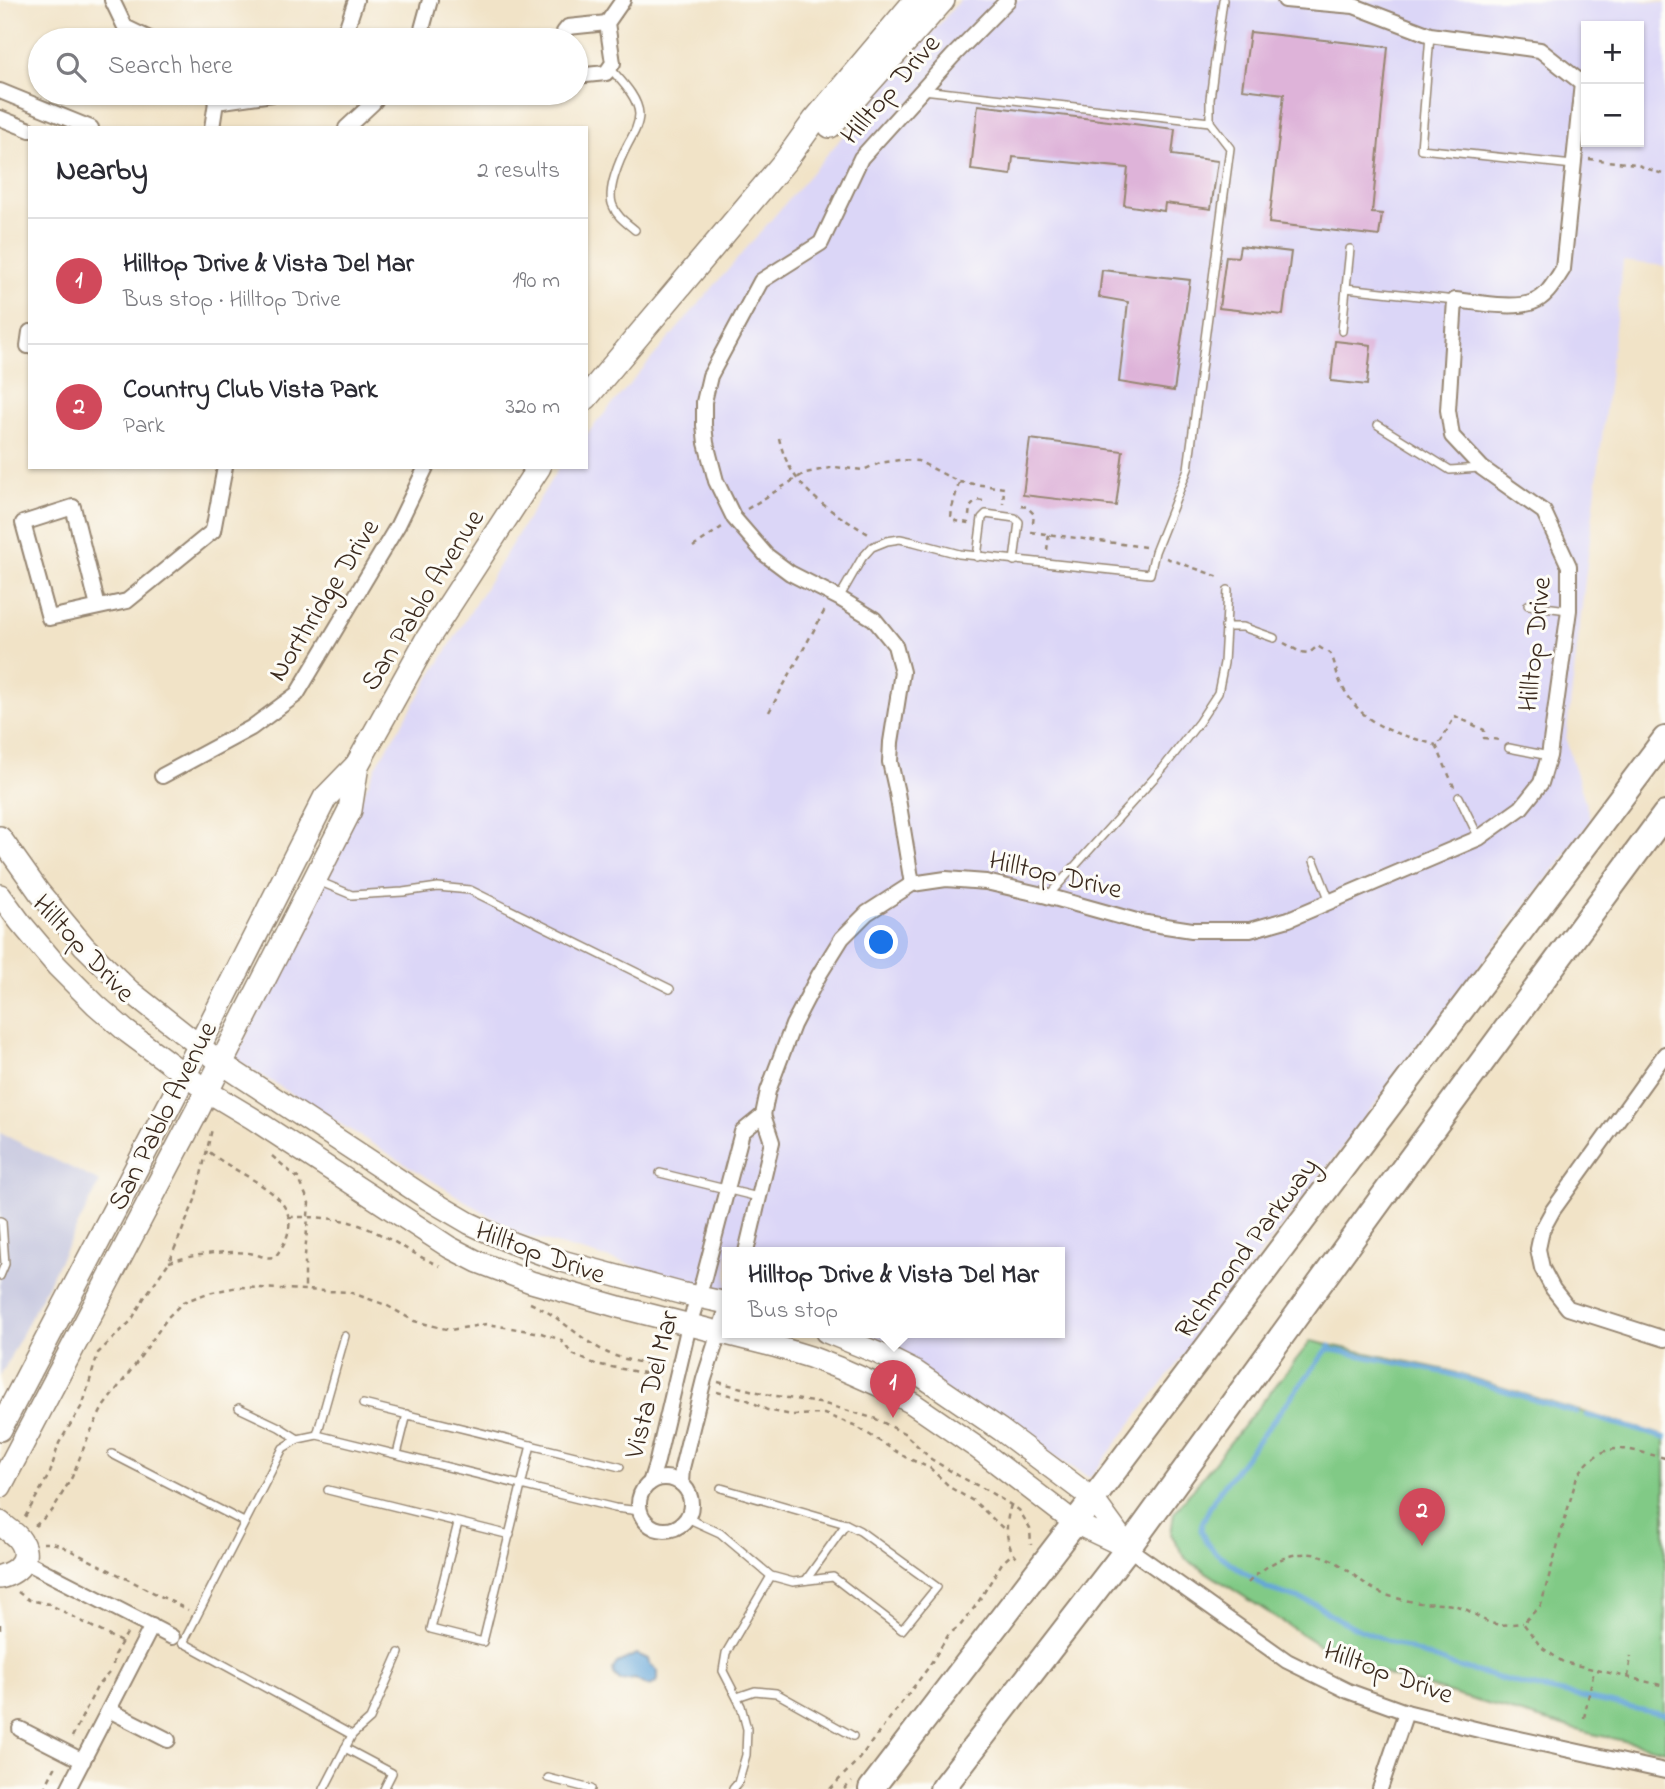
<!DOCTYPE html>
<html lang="en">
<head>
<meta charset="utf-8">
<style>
  :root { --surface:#fff; --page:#f7f7f7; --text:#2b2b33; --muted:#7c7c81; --line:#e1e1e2; --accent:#d1495b }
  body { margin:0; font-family:"Indie Flower",sans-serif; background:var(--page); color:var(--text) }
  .controls { position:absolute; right:21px; top:21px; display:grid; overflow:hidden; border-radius:0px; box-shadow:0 2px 5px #0004 }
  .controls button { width:63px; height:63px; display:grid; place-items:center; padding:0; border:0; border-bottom:2px solid var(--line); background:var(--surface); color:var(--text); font:35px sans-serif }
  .you { position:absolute; left:882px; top:943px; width:24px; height:24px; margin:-18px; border:5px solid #fff; border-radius:50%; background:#1a73e8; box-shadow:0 0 0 10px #1a73e833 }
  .badge { display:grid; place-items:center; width:46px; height:46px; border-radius:50%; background:var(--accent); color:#fff; font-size:23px; font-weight:700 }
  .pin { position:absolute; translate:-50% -58px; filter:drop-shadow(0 2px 4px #0008) }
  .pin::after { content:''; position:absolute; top:37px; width:24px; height:21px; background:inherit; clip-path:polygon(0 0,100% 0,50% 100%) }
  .popup { position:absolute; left:722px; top:1247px; width:343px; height:91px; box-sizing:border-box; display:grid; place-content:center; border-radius:0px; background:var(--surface); filter:drop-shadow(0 2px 5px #0005); font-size:23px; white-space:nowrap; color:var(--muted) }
  .popup b { font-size:26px; color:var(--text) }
  .popup::after { content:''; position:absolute; left:50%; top:100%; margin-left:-14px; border:14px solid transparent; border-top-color:var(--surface) }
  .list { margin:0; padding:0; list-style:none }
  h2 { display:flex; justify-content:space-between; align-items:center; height:91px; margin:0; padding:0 28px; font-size:30px }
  h2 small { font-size:23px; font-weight:400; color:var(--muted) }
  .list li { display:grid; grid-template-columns:46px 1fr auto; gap:21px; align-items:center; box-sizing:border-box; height:126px; padding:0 28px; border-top:2px solid var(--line) }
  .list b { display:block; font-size:26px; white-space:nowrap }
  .list p { margin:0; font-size:23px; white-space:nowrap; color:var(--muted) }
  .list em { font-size:23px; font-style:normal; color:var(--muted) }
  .icon { flex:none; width:38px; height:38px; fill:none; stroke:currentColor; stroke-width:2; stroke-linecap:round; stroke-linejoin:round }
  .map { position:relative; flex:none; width:1665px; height:1789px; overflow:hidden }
  .search { position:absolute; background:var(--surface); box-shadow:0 2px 5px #0004; left:28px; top:28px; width:560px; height:77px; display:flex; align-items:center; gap:18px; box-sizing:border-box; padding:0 24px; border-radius:38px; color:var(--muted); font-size:26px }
  .panel { position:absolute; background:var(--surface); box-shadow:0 2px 5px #0004; left:28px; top:126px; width:560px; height:343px; border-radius:0px }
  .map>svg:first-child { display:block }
</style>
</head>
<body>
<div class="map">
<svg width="1665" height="1789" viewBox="0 0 1665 1789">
  <rect width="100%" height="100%" fill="#fdfcf7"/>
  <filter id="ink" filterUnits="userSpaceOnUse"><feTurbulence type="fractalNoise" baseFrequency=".0143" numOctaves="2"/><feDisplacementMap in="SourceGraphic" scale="14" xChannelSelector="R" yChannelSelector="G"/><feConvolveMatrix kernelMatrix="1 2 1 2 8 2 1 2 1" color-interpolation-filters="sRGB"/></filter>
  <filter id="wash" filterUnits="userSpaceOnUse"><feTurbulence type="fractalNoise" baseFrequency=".00686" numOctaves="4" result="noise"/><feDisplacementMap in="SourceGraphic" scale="28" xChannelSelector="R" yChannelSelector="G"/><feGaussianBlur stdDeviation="1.57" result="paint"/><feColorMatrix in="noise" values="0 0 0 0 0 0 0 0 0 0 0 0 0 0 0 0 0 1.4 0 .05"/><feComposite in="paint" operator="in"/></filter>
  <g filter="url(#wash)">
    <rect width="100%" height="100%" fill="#f1e3c7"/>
    <path fill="#dbd6f7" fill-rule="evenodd" d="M 960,0 L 1636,0 L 1665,3 L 1665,266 L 1623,261 L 1566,740 L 1591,821 L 1090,1478 L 848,1332 L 1059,1332 L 1059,1252 L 727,1252 L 727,1291 L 519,1234 L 235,1059 L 378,763 L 559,467 L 586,467 L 586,435 ZM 1586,26 L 1639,26 L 1639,142 L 1586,142 Z"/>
    <polygon fill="#c1c2dd" points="0,1133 100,1182 0,1377"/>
    <polygon fill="#81ca86" stroke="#5e7a52" stroke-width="2" points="1311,1341 1446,1370 1562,1406 1665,1436 1665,1750 1588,1733 1390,1676 1325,1649 1186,1559 1171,1534 1174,1513"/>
    <path fill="#65a6d8" stroke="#50687b" stroke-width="2" d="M 637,1654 L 648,1659 L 649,1663 L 658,1671 L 658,1680 C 650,1690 644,1685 635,1679 L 620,1681 L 614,1675 L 613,1669 L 617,1663 Z"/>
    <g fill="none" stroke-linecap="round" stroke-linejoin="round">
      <g stroke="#65a6d8" stroke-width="5">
        <polyline points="1330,1346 1215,1497 1202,1523 1201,1530 1206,1542 1215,1552 1268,1589 1316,1604 1329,1614 1360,1630 1451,1665 1525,1685 1665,1715"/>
        <polyline points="1328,1349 1447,1373 1577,1413"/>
        <polyline points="1586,1415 1665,1438"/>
      </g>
    </g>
    <g id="blocks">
      <g fill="#deb3d9">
        <polygon points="1250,32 1388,47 1372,213 1382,214 1379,236 1269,223 1284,94 1242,89"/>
        <polygon points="978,105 1175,129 1172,155 1218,161 1211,209 1165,203 1164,211 1124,205 1128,168 1013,157 1011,175 971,170"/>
        <polygon points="1240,246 1291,252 1283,315 1219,308 1226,256 1238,257"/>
        <polygon points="1102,270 1190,280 1174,391 1119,382 1128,302 1099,297"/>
        <polygon points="1335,341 1371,345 1367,385 1331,381"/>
        <polygon points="1030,439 1123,451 1116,506 1023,495"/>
      </g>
    </g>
  </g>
  <g filter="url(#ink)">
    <use href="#blocks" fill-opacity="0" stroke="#968672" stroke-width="2"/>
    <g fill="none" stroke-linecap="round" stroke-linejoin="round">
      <defs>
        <g id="service">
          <polyline points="1430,35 1421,149 1573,165"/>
          <path d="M 610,68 C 621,81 638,97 639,114 C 639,125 633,135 628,144 C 620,159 606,191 613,206 C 617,217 627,223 635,230"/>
          <polyline points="923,90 1210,122 1210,99 1223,0"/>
          <polyline points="1350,249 1346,288 1455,300"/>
          <polyline points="1342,331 1346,288"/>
          <polyline points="1378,425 1450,470 1480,468"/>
          <polyline points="977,557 982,518 986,514 1015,518 1019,522 1014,561"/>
          <polyline points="839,598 862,558 872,547 887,541 900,539 914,542 959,554 1150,574 1155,552 1188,469 1230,148 1210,122"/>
          <polyline points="1528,605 1568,610"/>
          <polyline points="1225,627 1243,627 1274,638"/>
          <polyline points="1509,748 1549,756"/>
          <polyline points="1459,797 1479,838"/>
          <polyline points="1314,861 1330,901"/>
          <polyline points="318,881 352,895 403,892 438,887 470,890 670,989"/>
          <polyline points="1048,896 1164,767 1199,722 1218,693 1224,663 1228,590"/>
          <polyline points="660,1173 758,1197"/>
          <polyline points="0,1221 2,1222 5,1264 0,1276"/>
          <polyline points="363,1404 620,1467"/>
          <polyline points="239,1408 279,1427 298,1439"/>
          <polyline points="317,1435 345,1336"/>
          <polyline points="112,1454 244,1522"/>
          <polyline points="397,1454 407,1414"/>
          <polyline points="328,1490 510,1535"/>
          <polyline points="687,1518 720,1533 771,1576 793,1582 833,1577 902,1630 937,1587 860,1531 846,1524 721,1488"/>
          <polyline points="458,1523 431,1629 483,1642 531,1445"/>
          <polyline points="806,1580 846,1524"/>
          <polyline points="182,1642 352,1735"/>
          <polyline points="183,1643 283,1448 298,1439 317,1435 615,1508 640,1511"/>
          <polyline points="737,1697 755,1691 776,1693 853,1736"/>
          <polyline points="345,1748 392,1773 384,1789"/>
          <polyline points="548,1778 591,1789"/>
          <polyline points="324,1789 352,1735 370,1719 399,1653"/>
          <polyline points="733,1789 738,1783 746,1755 747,1729 741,1706 723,1671 726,1653 771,1576"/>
        </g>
        <g id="minor">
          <polyline points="112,0 125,27 152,40"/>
          <polyline points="337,40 347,27 356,0"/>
          <polyline points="419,40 430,0"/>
          <polyline points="563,40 564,32 568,27 607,23"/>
          <polyline points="576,76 606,73 613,63 607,23 623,0"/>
          <polyline points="0,91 91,128"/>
          <polyline points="211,93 216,102 212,128"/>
          <polyline points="216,102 280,93"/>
          <polyline points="0,118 30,130"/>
          <polyline points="346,128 373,103 381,93"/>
          <polyline points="30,332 28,346 30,346"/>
          <polyline points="98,607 73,507 23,523 49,618 127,601 213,531 225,467"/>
          <polyline points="162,776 251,728 297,694 398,525 426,467"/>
          <polyline points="912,884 897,793 890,762 891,742 902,672 895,645 874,619 839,598 790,573 766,555 734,518 716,481 706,443 704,425 704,402 710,376 761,281 821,243 861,158 952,57 1008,0"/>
          <polyline points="1665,1054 1553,1210 1542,1230 1538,1249 1542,1268 1553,1289 1568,1308 1665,1339"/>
          <path d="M 763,1115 L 768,1091 L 793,1025 L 819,975 L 842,938 L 867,913 L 912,884 L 946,879 L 986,882 L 1047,896 L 1140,922 L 1192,930 L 1250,930 L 1289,919 L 1479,838 L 1521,808 L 1541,783 L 1549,756 L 1569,610 L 1569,566 L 1544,512 L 1482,468 L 1452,436 L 1448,410 L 1455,300 C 1476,302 1513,310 1533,302 C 1547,297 1555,281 1563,269 L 1582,83 L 1540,50 L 1430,35 L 1354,6 L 1285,0"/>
          <polyline points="746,1252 772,1142 763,1115"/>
          <circle cx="665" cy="1504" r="26"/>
          <polyline points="650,1483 657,1461 689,1325 703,1281 742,1132 763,1115"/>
          <polyline points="681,1483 682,1468 704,1379 727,1308"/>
          <polyline points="1128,1548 1287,1661 1348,1691 1406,1712 1479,1730 1665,1771"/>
          <polyline points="24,1561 172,1637"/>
          <polyline points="109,1710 168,1740"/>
          <polyline points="20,1729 83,1761"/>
          <polyline points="68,1789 152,1626"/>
          <polyline points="1380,1789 1406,1712"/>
        </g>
        <g id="secondary">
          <polyline points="0,837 39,892 84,946 130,991 221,1063 428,1199 469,1223 512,1243 558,1260 680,1293 727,1303"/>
          <polyline points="0,895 20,922 57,966 96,1005 126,1031 207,1091 252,1118 449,1247 478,1262 531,1282 619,1307 774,1346 810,1357 844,1370 878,1385 912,1403 976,1447 1075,1523 1128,1548"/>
          <polyline points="826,1332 880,1354 916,1372 1001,1430 1093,1499 1127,1546"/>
        </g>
        <g id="primary">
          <polyline points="830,126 943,0"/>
          <polyline points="586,398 786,160 814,121 916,0"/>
          <polyline points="0,1429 173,1098 325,798 357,765 426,641 539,467"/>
          <polyline points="0,1486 198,1109 350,810 357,765"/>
          <path d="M 0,1523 C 5,1528 13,1532 18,1538 C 33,1557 19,1572 0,1577"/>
        </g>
        <g id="trunk">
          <polyline points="871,1789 1093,1499 1665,739"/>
          <polyline points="942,1789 1128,1548 1392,1184 1665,814"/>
        </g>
      </defs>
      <use href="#service" stroke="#968672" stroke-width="10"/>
      <use href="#minor" stroke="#968672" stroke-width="18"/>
      <use href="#secondary" stroke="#968672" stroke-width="24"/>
      <use href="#primary" stroke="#968672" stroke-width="26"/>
      <use href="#trunk" stroke="#968672" stroke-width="28"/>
      <g stroke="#968672" stroke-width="2.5" stroke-dasharray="5 5" stroke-linecap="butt">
        <polyline points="1589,159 1635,164 1665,175"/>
        <path d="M 779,438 C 790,489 829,510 870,535"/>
        <polyline points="959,483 952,508 951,518 956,521 968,523 968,524"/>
        <polyline points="1021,506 1027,507 1034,514 1033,523"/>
        <polyline points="747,509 805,473 835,467 863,470 880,463 900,460 918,461 959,482 1004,488 1003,504"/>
        <polyline points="969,516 970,507 977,500 983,501"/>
        <polyline points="1031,532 1145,547"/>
        <polyline points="693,547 722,527"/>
        <polyline points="1047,550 1049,534"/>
        <polyline points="1166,558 1222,578"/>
        <path d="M 1284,643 L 1300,652 L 1309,653 L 1318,646 C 1321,649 1329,652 1331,655 C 1335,661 1337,678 1342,686 C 1366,729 1394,732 1436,745"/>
        <polyline points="769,712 826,608"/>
        <polyline points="1454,787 1436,745 1441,741 1455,716 1484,730 1484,738 1500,740"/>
        <polyline points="272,1156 299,1179 309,1203 305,1256 305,1289"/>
        <path d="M 289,1217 C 309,1217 337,1217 356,1224 C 386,1234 411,1254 440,1266"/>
        <path d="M 169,1262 C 194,1255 221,1250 248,1253 C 260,1254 262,1259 275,1257 C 323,1196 238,1180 206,1149"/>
        <path d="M 530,1303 C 559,1315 581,1341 610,1354 C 627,1361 647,1363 664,1368"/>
        <polyline points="718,1382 770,1395 825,1404 876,1419 904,1433 931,1459 959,1476 988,1491 1019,1510 1030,1528 1031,1545"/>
        <polyline points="717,1392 746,1399 767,1410 792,1415 824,1414 854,1425 905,1457 930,1468 951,1488 975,1502 1006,1531"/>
        <path d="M 1665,1458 C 1625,1449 1605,1437 1577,1476 L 1541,1605 L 1523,1623 L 1541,1647 L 1563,1662 L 1665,1686"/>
        <path d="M 1011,1505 C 1005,1523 1004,1546 1019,1560"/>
        <polyline points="25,1517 50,1473 59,1443 83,1404 98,1353 131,1321 144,1298 169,1262 195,1200 212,1129"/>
        <polyline points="35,1526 52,1511 72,1477 88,1437 103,1407 135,1365 168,1317 183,1302 208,1293 238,1287 349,1292 386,1305 414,1321 450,1330 487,1324 541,1333 561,1340 572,1354 595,1364 660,1376"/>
        <polyline points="43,1543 52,1543 60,1545 188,1610"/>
        <path d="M 1248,1583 C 1272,1558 1306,1542 1339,1564 C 1354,1574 1366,1587 1383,1594 C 1395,1598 1407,1601 1420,1603 C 1432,1604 1445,1603 1457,1606 C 1468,1609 1476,1616 1486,1621 C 1497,1627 1511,1624 1523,1623"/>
        <polyline points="18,1592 29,1600 49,1604 121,1642"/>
        <polyline points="0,1624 0,1630"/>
        <polyline points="113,1665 114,1655 129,1630"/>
        <polyline points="1628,1677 1631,1656"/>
        <polyline points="1584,1718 1594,1670"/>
        <polyline points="72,1737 98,1685 109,1673"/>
        <polyline points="44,1789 57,1764"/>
        <polyline points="830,1789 858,1760 928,1668 949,1634 960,1626 977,1604 1002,1563 1012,1554"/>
        <polyline points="844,1789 852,1782"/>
      </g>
      <use href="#service" stroke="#fff" stroke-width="7"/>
      <use href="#minor" stroke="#fff" stroke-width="14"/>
      <use href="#secondary" stroke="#fff" stroke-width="21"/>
      <use href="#primary" stroke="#fff" stroke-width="23"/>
      <use href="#trunk" stroke="#fff" stroke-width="24"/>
    </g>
  </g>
  <g text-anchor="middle" stroke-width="6" stroke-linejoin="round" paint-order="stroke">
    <g font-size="28" fill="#3b2a1e" stroke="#fdfcf7">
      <text transform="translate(889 88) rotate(-49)" y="10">Hilltop Drive</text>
      <text transform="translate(322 599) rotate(-58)" y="10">Northridge Drive</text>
      <text transform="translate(421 599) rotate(-58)" y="10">San Pablo Avenue</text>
      <text transform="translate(1533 644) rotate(-84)" y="10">Hilltop Drive</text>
      <text transform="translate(1056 873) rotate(13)" y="10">Hilltop Drive</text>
      <text transform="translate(85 947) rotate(47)" y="10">Hilltop Drive</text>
      <text transform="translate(161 1115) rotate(-63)" y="10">San Pablo Avenue</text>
      <text transform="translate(1245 1247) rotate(-53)" y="10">Richmond Parkway</text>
      <text transform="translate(541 1251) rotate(20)" y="10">Hilltop Drive</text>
      <text transform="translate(650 1384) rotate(-76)" y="10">Vista Del Mar</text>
      <text transform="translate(1389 1671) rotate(20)" y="10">Hilltop Drive</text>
    </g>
  </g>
</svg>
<div class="controls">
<button>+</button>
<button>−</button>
</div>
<div class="you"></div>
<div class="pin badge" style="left:893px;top:1418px">1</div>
<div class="popup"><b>Hilltop Drive &amp; Vista Del Mar</b>Bus stop</div>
<div class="pin badge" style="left:1422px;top:1546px">2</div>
<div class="search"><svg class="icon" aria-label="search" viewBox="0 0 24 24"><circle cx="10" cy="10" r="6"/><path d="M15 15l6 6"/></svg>Search here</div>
<section class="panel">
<h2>Nearby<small>2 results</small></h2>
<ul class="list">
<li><span class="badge">1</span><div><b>Hilltop Drive &amp; Vista Del Mar</b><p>Bus stop · Hilltop Drive</p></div><em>190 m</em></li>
<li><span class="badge">2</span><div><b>Country Club Vista Park</b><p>Park</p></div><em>320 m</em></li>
</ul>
</section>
</div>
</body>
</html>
